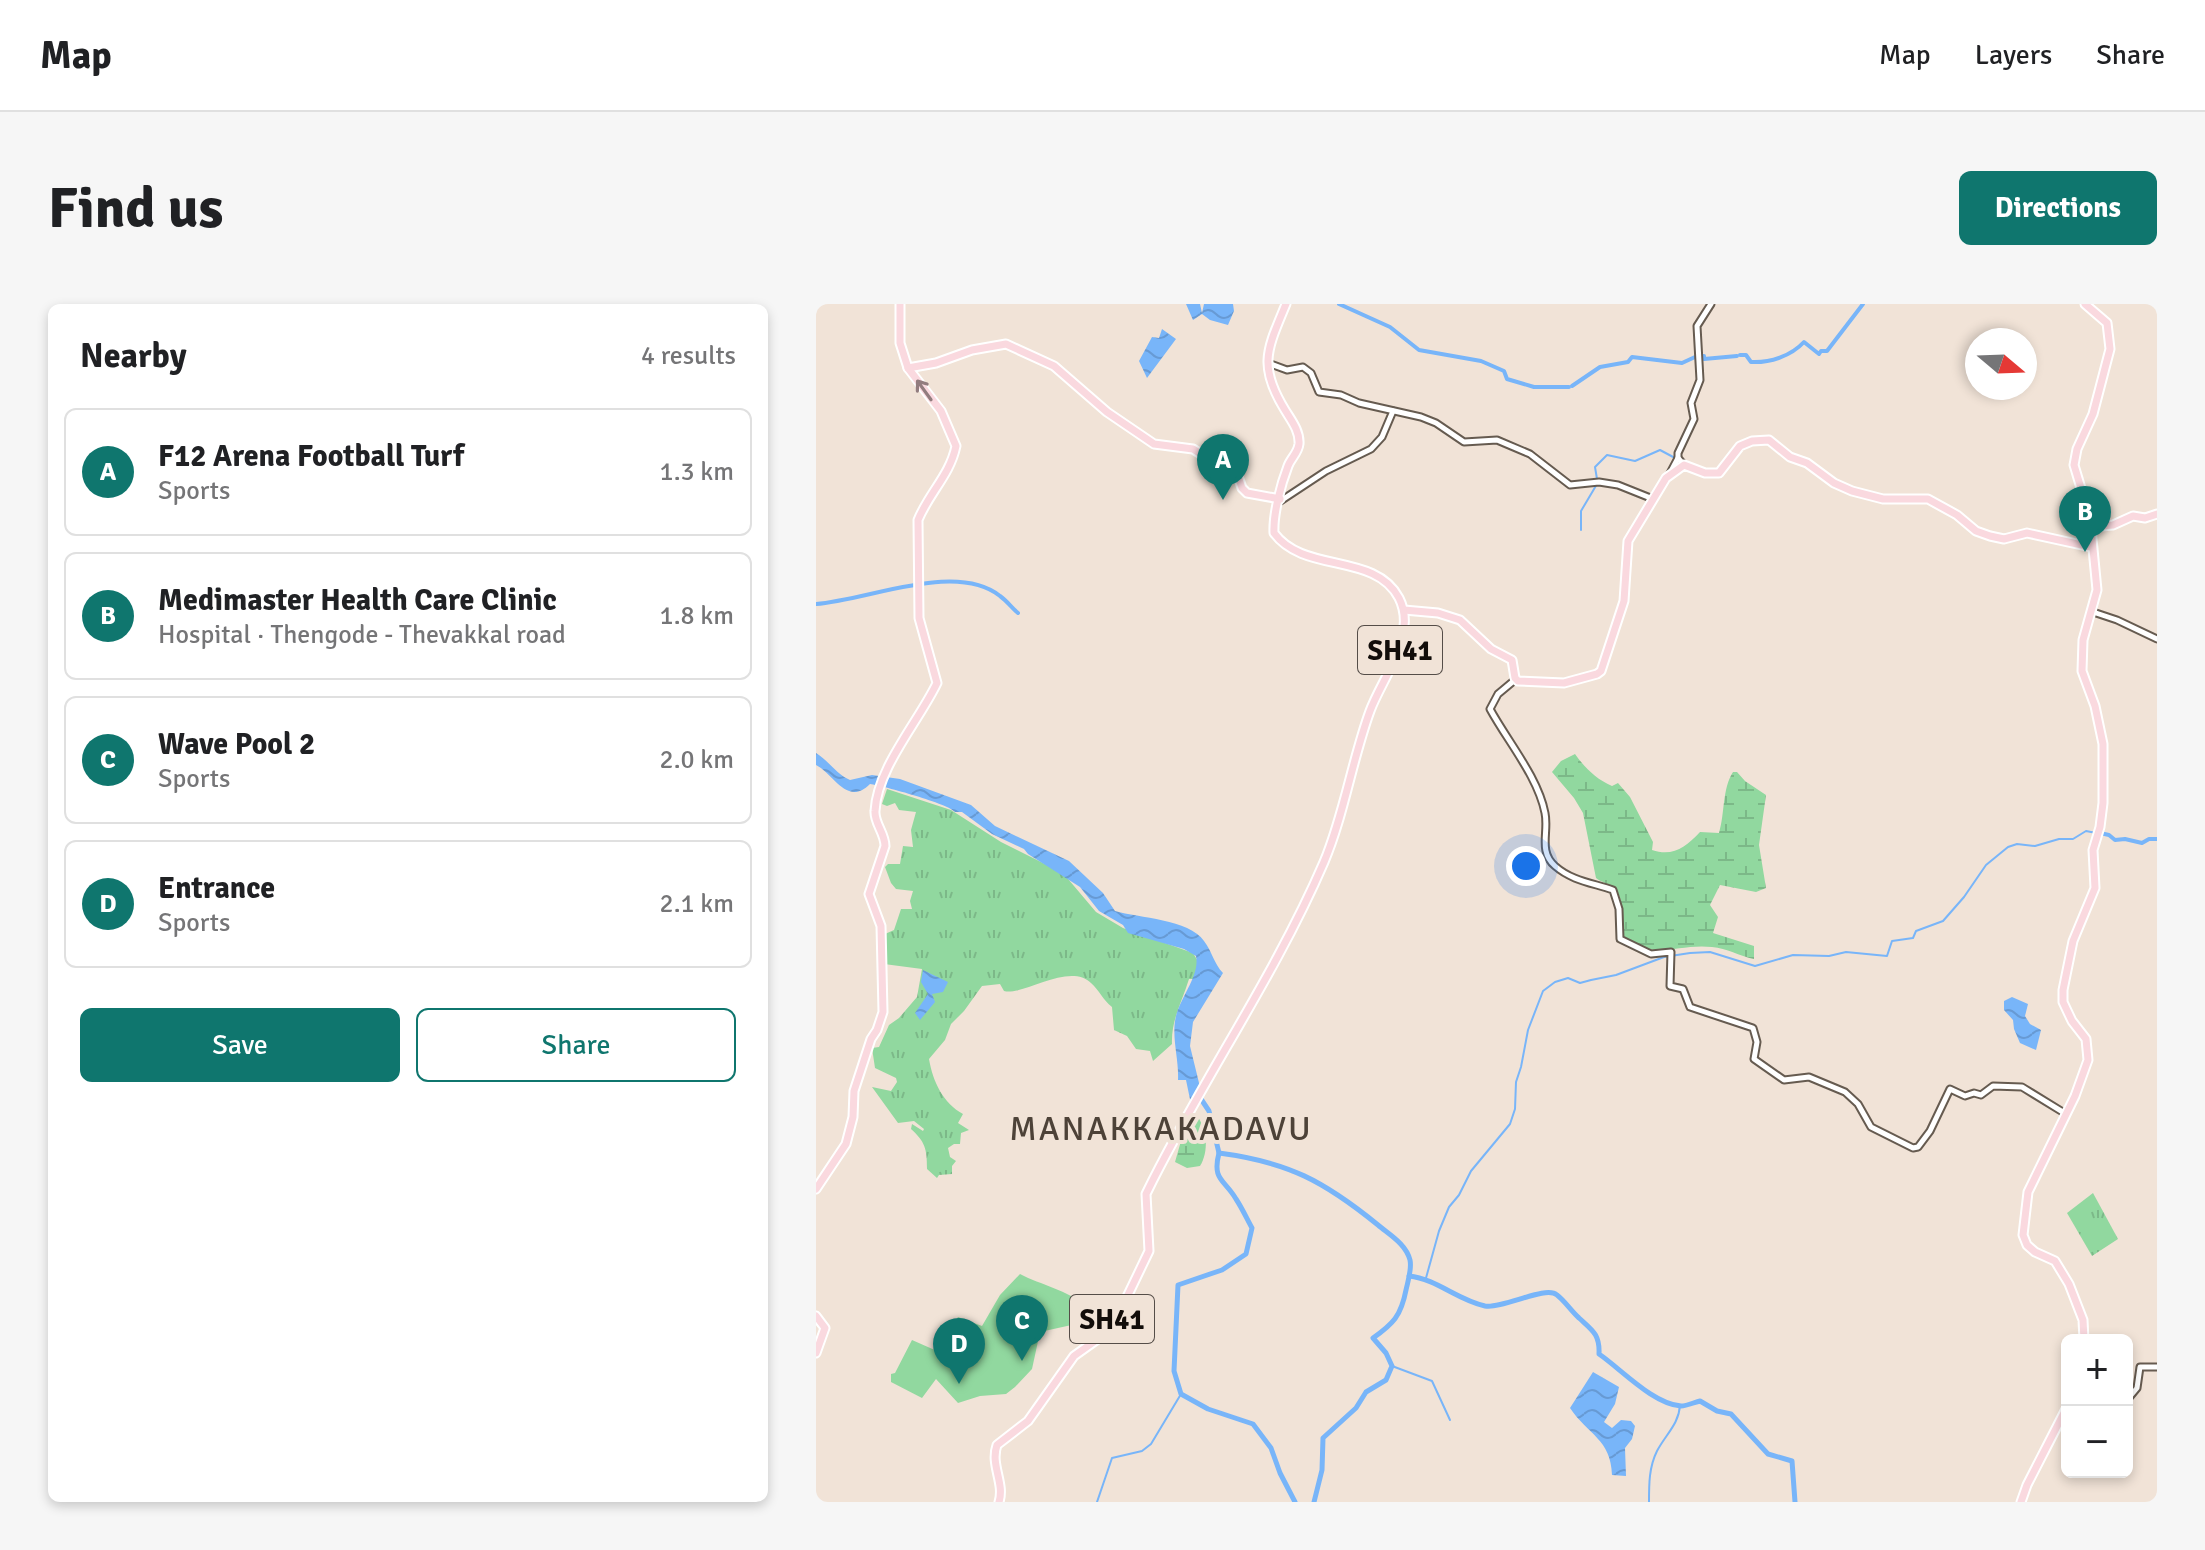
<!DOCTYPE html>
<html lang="en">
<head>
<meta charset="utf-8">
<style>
  :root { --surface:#fff; --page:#f6f6f6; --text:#202124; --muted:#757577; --line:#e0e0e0; --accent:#0f766e }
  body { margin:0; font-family:Signika,sans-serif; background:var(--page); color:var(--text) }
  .controls { position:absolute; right:24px; bottom:24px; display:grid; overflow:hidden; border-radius:12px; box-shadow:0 4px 12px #0003 }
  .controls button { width:72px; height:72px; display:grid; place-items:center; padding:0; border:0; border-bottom:2px solid var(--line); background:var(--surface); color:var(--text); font:40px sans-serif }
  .compass { position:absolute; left:1149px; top:24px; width:72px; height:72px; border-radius:50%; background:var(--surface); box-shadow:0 4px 12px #0003; rotate:109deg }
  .you { position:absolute; left:710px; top:562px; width:28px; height:28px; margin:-20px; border:6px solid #fff; border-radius:50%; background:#1a73e8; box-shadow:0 0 0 12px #1a73e833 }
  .badge { display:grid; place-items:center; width:52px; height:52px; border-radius:50%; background:var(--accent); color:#fff; font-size:26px; font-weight:700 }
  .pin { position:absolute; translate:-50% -66px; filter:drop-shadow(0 2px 4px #0008) }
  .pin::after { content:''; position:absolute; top:42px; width:28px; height:24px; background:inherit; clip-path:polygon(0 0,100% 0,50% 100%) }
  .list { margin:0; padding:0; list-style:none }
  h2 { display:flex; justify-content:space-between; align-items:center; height:104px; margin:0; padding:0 32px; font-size:34px }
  h2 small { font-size:26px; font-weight:400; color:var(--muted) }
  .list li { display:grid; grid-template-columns:52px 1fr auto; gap:24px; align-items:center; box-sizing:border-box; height:128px; margin:0 16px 16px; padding:0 16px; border:2px solid var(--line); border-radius:12px }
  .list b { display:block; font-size:30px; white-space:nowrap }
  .list p { margin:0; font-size:26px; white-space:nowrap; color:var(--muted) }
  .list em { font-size:26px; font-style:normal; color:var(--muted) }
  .actions { display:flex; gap:16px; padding:24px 32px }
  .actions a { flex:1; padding:18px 0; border:2px solid var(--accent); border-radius:12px; text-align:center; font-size:28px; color:var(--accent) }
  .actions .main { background:var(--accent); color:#fff }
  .map { position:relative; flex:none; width:1341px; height:1198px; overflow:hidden; border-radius:12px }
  header { display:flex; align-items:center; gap:48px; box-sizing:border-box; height:112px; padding:0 40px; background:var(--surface); border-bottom:2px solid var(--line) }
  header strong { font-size:38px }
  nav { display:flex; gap:44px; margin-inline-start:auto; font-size:28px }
  .intro { display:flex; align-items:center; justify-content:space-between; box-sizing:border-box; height:192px; padding:0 48px }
  h1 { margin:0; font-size:56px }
  .button { padding:20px 36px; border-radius:12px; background:var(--accent); color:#fff; font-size:28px; font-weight:700 }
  main { display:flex; gap:48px; padding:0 48px }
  aside { flex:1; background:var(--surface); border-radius:12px; box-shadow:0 4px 12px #0003 }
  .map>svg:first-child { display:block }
</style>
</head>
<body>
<header>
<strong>Map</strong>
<nav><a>Map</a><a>Layers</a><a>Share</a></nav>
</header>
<div class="intro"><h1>Find us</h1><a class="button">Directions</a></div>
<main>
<aside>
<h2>Nearby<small>4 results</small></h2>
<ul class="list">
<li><span class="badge">A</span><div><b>F12 Arena Football Turf</b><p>Sports</p></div><em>1.3 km</em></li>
<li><span class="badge">B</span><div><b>Medimaster Health Care Clinic</b><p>Hospital · Thengode - Thevakkal road</p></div><em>1.8 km</em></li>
<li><span class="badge">C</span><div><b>Wave Pool 2</b><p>Sports</p></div><em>2.0 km</em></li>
<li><span class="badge">D</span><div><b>Entrance</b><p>Sports</p></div><em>2.1 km</em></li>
</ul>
<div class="actions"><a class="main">Save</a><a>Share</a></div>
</aside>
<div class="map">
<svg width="1341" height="1198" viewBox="0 0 1341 1198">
  <defs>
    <pattern id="grass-tufts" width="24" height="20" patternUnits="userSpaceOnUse" patternTransform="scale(2)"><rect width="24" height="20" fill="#91d89f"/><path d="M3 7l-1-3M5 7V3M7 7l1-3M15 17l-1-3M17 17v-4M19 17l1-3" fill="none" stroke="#7cb888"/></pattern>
    <pattern id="wetland-marsh" width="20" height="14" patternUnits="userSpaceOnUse" patternTransform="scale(2)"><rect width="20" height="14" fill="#91d89f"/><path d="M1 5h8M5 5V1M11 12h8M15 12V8" fill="none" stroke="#7cb888"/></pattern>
    <pattern id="water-waves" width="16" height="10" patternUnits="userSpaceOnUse" patternTransform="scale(2)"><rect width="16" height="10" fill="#78b5f9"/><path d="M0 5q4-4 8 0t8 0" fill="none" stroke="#679ad4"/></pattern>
  </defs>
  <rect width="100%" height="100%" fill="#f1e3d7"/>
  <g fill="url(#grass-tufts)">
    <path d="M 71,485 L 135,506 L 185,538 L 247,569 L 280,608 L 307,624 L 377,649 L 383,659 L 377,675 L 373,675 C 366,698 355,716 356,740 L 337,757 L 334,747 L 320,745 L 311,732 L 298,726 L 296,703 C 287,696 283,686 275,679 C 253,658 208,692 188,687 L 184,680 L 166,682 L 148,707 L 135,720 L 129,736 L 113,755 C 117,778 127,799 147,810 L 142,819 L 153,826 L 145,829 L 144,840 L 138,840 L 132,844 L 134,853 L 140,857 L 136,862 L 136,870 L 123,871 L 121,874 L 111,865 C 111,844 109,838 95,825 L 96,820 L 107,827 L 108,825 L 98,817 L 82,819 L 56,783 L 75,787 L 81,778 L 80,774 L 59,764 L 56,744 L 63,743 L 73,721 L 83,714 L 101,693 L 106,665 L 68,660 L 69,630 L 78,626 L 85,605 L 96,605 L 94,597 L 97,587 L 80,585 L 75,579 L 69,563 L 72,560 L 84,560 L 87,542 L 97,543 L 95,526 L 100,508 L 83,506 L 79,499 L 71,502 L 66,500 Z"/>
    <polygon points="1277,889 1302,935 1276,952 1251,909"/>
  </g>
  <g fill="url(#wetland-marsh)">
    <path d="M 759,450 C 769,464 780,475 796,482 L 802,479 L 814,493 L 837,538 L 836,546 C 857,553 870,543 884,528 L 903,529 C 909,510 906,485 917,468 L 921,468 L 929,477 L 950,491 L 943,541 L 950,584 L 940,588 L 904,581 L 894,601 L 902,613 L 897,629 L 938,642 L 938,655 C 923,652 911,644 896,643 C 862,639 834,658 805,632 C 806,619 809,593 798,584 C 793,580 785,578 780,574 L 767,509 L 758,494 L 736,468 L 745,457 Z"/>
    <path d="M 382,813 C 391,827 393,847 384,862 L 371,864 L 359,858 L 365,837 Z"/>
  </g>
  <path fill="#91d89f" d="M 204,970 C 225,981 252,986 269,1002 L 260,1020 L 224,1028 L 216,1065 L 199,1083 L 190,1090 L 164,1092 L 142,1099 L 120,1075 L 106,1094 L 75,1078 L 75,1070 L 79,1069 L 96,1036 L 121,1047 L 142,1013 L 166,1022 L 184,991 Z"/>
  <g fill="url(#water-waves)">
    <polygon points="370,0 384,0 386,9 388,0 417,0 418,7 412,21 394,16 386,10 377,16"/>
    <polygon points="346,25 360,35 331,74 323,57 336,33 343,34"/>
    <path d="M 0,449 C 13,457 20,470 34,476 L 56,471 L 84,475 L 155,501 L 179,522 L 253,557 L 287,589 L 299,607 C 323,614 373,615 388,637 C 396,647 398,660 407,669 L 377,718 L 374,742 L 384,783 L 375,800 L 370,776 L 362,776 C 363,754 355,733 360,712 C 365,692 384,671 380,652 L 368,645 L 312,629 L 307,621 L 283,607 L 264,583 L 212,550 L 208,545 L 176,530 L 146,508 L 139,508 C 133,500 68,482 54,480 C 31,503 18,470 0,461 Z"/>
    <polygon points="107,666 132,678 127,688 116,690 119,698 104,716 99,709 112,690 105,678"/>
    <polygon points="1196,693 1212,700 1209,712 1214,720 1225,726 1220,746 1204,739 1198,725 1197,716 1188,706 1188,697"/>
    <path d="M 777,1068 L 803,1083 L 799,1100 L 788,1118 L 796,1124 L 805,1116 L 815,1117 L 819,1122 L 816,1135 L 809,1144 L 810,1172 L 796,1171 C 795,1135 772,1131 754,1104 Z"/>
  </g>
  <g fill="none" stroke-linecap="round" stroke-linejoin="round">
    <g stroke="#78b5f9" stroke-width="2">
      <polyline points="781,175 779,163 791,151 819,157 844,146 859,154"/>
      <polyline points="765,226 765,207 781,180"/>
      <polyline points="610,974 623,927 633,903 643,891 655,867 694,820 699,805 700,778 705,763 712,726 727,687 739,678 752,674 764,679 775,676 800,671 848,653 874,649 894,648 939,662 977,651 1013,652 1030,648 1071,652 1076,637 1097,634 1100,627 1127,617 1148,593 1170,561 1192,543 1201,540 1219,542 1243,535 1257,535 1270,527 1280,529"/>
      <polyline points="576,1062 616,1077 634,1116"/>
      <polyline points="281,1198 296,1154 326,1147 335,1140 365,1090"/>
      <path d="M 833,1198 C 833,1180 833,1163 841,1147 C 850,1130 863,1120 864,1101"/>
    </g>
    <g stroke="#78b5f9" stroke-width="4">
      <polyline points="523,0 574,23 603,46 665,57 688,67 691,75 718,83 753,83"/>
      <path d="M 924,51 L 930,51 L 935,58 C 954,59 975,52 988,38 L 1003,50 L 1005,47 L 1011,47 L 1047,0"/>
      <polyline points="884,52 888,52 888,55 921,52"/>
      <polyline points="756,82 784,63 812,58 816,53 866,59 879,53"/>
      <path d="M 0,300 C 53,296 140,257 184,292 C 191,297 196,304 202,309"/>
      <polyline points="1284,529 1293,531 1299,536 1309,535 1326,539 1333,535 1341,535"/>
    </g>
    <g stroke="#78b5f9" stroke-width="5">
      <path d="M 383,792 L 393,807 L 403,849 C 472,858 508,877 562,921 C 574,931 590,940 594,956 C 596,965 592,977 590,986 C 585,1012 577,1020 557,1034 L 570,1049 L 576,1062 L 570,1076 L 550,1088 L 540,1104 L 507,1134 L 506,1166 L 498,1198"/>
      <path d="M 403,849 C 396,876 408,875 420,895 C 426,904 431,915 436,924 L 430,950 L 406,966 L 362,981 L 358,1067 L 365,1090 L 392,1105 L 437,1120 L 455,1144 L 464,1169 L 479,1198"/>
      <path d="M 593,972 C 621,975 641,996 669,1002 C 687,1005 730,981 741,991 C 749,997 755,1007 763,1014 C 776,1026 784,1030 783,1050 C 805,1065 837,1100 865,1102 C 871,1102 879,1098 884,1097 L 901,1107 L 915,1110 L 952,1150 L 976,1157 L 979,1198"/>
    </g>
    <defs>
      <g id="minor">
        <polyline points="452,59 471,66 487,63 495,69 503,88 525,91 543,99 605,113 620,119 648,138 681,136 714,150 754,181 783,178 802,181 837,195"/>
        <polyline points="868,161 862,154 862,149 878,115 875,99 884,76 881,22 895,0"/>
        <polyline points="853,171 862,154"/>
        <polyline points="463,198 510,167 555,145 566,133 577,107"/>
        <polyline points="1277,308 1301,316 1341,335"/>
        <path d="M 700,375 L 682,390 L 674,405 C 692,438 722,473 729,509 C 733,528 722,547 739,562 C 756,577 777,579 797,586 L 803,605 L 804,635 L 835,650 L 855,648 L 854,682 L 867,685 L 874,703 L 937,724 L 941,738 L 938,755 L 968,776 L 993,773 L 1029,788 L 1042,800 L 1055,823 L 1097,844 L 1102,843 L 1114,827 L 1134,785 L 1149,792 L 1158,789 L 1165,791 L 1177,782 L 1206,783 L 1250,810"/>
        <polyline points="1311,1096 1321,1084 1324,1063 1341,1063"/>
      </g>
      <g id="major">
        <polyline points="92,64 120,59 156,46 190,40 238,62 291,108 338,140 377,145 388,152 406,155 420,166 426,184 431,189 464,195"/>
        <polyline points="1274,223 1297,221 1317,212 1329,214 1341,210"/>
        <polyline points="588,306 622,309 644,316 675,345 696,356 699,374 702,377 748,379 781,370 785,367 808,297 812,237 850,174 868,161 889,169 903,169 924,142 936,137 953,136 974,153 991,159 1018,179 1036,187 1067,195 1112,195 1141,211 1160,227 1174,232 1188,235 1211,229 1275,243"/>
        <path d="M 0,885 L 30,840 L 37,813 L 38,787 L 55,735 L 61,726 L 67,708 L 65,622 L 53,590 L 69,542 C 69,529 58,519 59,507 C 61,464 103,417 121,379 L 103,314 L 102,216 C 113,189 134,171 140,142 L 125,107 L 92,64 L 84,39 L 84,0"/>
        <polyline points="0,1012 9,1024 0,1049"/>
        <polyline points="1268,1036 1267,1016 1253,980 1239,957 1219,948 1211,941 1207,931 1212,888 1259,792 1272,756 1270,735 1256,717 1247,698 1247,686 1257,637 1279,584 1277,546 1284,523 1287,499 1287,440 1279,402 1266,367 1267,336 1281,286 1274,214 1258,161 1261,145 1277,110 1294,45 1291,19 1269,0"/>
        <path d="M 183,1198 C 189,1179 174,1161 181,1141 L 212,1117 L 258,1052 L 286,1032 L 310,995 L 333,947 L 330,890 C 385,777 458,674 508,558 C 528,511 536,456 554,407 C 566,374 602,331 583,294 C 559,248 488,270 458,229 C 457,210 465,180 472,162 C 475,154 482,149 483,140 C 484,127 475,116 469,106 C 441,61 452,44 470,0"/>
        <polyline points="1205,1198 1211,1181 1251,1103"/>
      </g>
    </defs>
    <use href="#minor" stroke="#665b50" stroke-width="9"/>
    <use href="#major" stroke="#fff" stroke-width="11"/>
    <use href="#minor" stroke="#fff" stroke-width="5"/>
    <use href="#major" stroke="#fad9df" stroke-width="7"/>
  </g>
  <defs><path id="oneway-shaft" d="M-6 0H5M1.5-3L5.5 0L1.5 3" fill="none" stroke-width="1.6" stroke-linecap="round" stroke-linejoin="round" transform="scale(2)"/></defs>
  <use stroke="#927d7f" href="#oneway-shaft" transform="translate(108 86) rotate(-126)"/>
  <g text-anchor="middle" stroke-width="8" stroke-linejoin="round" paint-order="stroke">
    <g fill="#f1e3d7" stroke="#554d48" stroke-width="2">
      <rect x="542" y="322" width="84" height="48" rx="6"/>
      <rect x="254" y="991" width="84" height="48" rx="6"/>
    </g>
    <g font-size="28" font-weight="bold" fill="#120d0a">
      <text x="584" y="356">SH41</text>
      <text x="296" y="1025">SH41</text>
    </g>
    <g font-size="34" letter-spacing="2" fill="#4d4238" stroke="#f1e3d7">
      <text x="345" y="836">MANAKKAKADAVU</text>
    </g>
  </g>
</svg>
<div class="controls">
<button>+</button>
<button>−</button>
</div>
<svg class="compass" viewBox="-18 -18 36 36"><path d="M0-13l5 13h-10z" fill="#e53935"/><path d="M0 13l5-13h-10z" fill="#757577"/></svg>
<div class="you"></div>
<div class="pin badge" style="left:407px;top:196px">A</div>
<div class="pin badge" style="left:1269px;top:248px">B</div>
<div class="pin badge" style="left:206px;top:1057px">C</div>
<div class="pin badge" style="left:143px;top:1080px">D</div>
</div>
</main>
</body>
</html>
